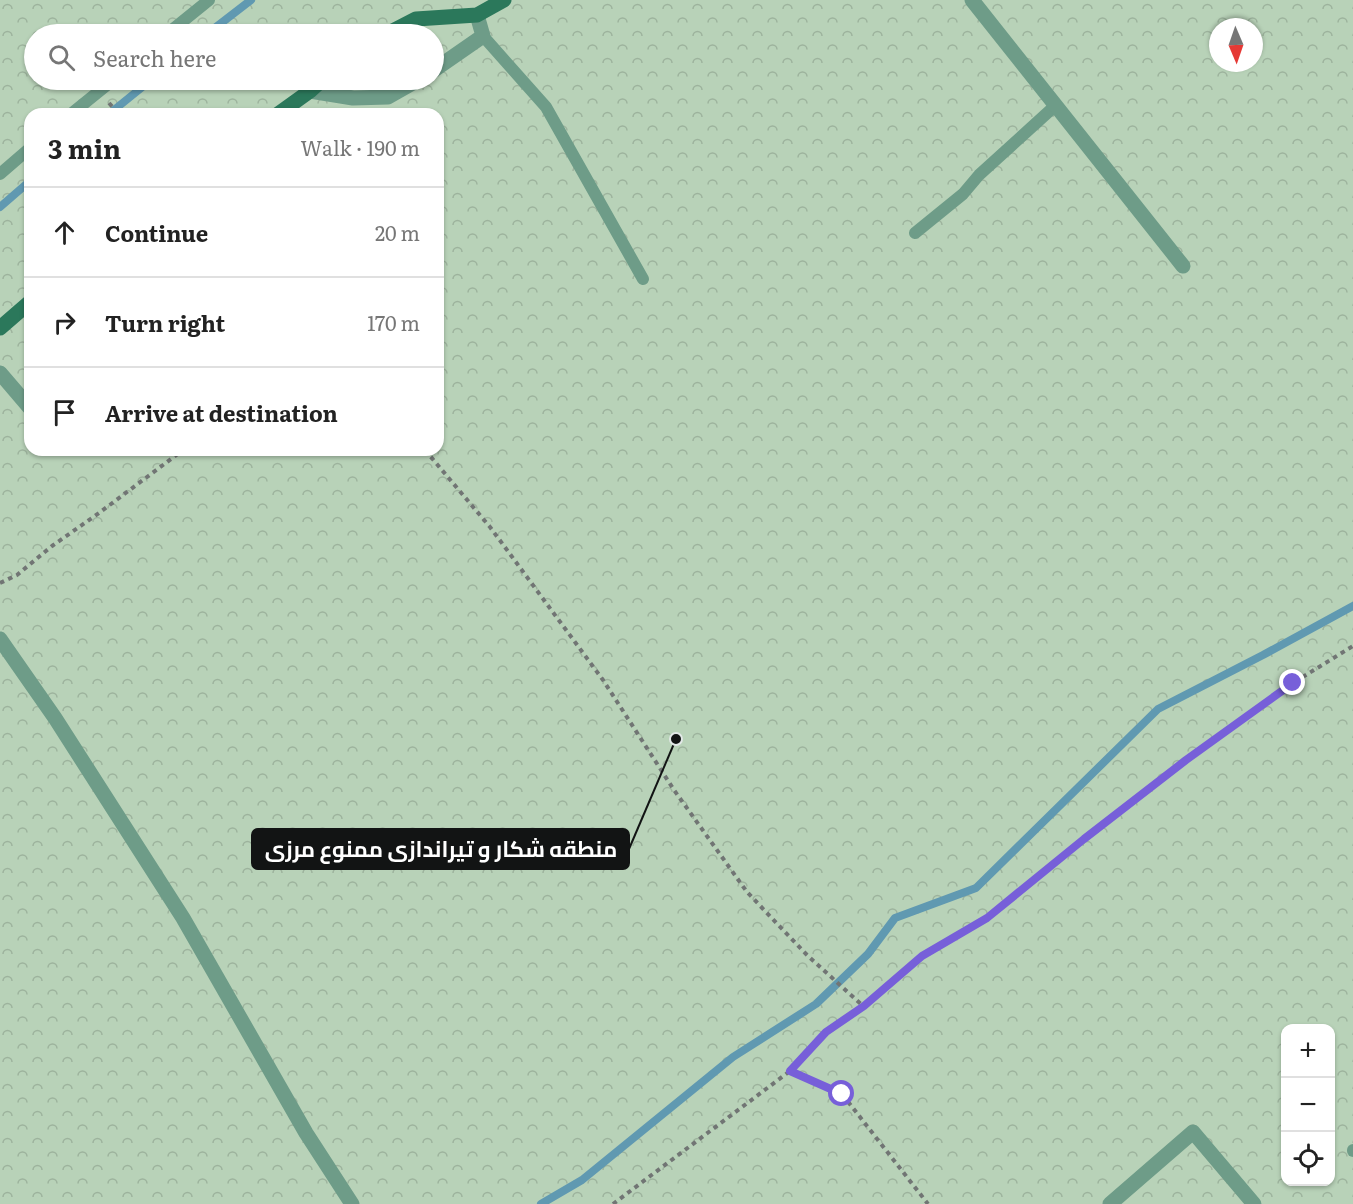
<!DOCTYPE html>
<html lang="en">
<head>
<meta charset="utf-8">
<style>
  :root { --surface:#fff; --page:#f6f6f6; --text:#222; --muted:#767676; --line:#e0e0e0 }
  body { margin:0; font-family:Literata,Cairo,serif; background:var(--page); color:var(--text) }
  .controls { position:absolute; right:18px; bottom:18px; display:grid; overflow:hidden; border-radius:12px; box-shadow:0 2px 4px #0004 }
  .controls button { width:54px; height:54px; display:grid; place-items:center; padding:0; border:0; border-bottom:2px solid var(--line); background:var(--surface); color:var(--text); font:30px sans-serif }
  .compass { position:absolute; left:1209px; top:18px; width:54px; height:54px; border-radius:50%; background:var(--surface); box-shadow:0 2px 4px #0004; rotate:178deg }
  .stop { position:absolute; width:18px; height:18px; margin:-14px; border:4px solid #775fd9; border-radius:50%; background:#fff }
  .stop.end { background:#775fd9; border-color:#fff; box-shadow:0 2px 6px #0008 }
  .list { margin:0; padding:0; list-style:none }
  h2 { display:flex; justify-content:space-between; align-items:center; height:78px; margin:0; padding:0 24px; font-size:26px }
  h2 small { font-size:20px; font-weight:400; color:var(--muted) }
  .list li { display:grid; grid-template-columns:39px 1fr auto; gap:18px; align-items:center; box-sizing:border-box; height:90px; padding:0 24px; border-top:2px solid var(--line) }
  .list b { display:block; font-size:22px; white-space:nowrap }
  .list em { font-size:20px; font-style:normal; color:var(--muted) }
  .icon { flex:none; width:33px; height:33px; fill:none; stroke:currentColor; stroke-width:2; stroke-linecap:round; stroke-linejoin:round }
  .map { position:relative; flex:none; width:1353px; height:1204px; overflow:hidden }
  .search { position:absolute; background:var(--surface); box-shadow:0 2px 4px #0004; left:24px; top:24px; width:420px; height:66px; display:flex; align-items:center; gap:15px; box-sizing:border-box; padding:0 21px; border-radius:33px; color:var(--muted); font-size:22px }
  .panel { position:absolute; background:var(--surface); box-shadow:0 2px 4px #0004; left:24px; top:108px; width:420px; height:348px; border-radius:18px }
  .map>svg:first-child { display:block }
</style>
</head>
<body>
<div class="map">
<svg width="1353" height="1204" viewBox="0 0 1353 1204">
  <defs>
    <pattern id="forest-crowns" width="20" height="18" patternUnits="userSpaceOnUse" patternTransform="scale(1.5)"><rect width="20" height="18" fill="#b8d2b8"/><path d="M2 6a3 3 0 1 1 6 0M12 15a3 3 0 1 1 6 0" fill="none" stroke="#9db39d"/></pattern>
  </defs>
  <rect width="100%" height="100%" fill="#e2e8e7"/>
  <path fill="url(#forest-crowns)" fill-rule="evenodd" d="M 0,0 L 1353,0 L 1353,1204 L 0,1204 ZM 1218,27 L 1254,27 L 1254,63 L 1218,63 ZM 34,34 L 434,34 L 434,80 L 34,80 ZM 30,114 L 438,114 L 438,450 L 30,450 ZM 1286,1028 L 1330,1028 L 1330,1182 L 1286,1182 Z"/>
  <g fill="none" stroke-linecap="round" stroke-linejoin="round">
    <g stroke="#6099b1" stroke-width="8">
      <polyline points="207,34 251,0"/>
      <polyline points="109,114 151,80"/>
      <polyline points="0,207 30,181"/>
      <polyline points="541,1204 582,1180 733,1057 816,1004 868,954 895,918 976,888 1158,709 1263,655 1353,606"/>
    </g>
    <g stroke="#717574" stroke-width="4" stroke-dasharray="4.5 4.5" stroke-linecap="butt">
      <polyline points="109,103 119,114"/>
      <polyline points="425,450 490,527 603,680 674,790 747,892 807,955 863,1006"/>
      <polyline points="0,583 17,575 52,546 99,513 183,450"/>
      <polyline points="790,1071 826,1032 863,1006 922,956 987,918 1084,839 1186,761 1293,683 1353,646"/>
      <polyline points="613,1204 790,1071 842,1094 928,1204"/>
    </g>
    <g stroke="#6e9c88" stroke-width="12">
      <polyline points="167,34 209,0"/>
      <polyline points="483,36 546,107 643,279"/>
      <polyline points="71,114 113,80"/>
      <polyline points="0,174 30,148"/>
      <polyline points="915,233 963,194 979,175 1056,105"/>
      <polyline points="1353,1150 1353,1151"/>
    </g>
    <g stroke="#6e9c88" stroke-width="15">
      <polyline points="972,0 1183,266"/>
      <polyline points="434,70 483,36 477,15"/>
      <polyline points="310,91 353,98 388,97 418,80"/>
      <polyline points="0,373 30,408"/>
      <polyline points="0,639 55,718 183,918 306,1133 352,1204"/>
      <polyline points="1110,1204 1193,1132 1254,1204"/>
    </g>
    <g stroke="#2b785b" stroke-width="15">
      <polyline points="387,34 416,19 477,15 504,0"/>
      <polyline points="278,114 310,91 322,80"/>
      <polyline points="0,328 30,302"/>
    </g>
  </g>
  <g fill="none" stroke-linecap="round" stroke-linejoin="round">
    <polyline stroke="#775fd9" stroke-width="8" points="842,1094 790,1071 826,1032 864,1006 922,956 987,918 1084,839 1186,760 1293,683"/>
  </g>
  <path fill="none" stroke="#121414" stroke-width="2" d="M676 739L629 849"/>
  <circle fill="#121414" stroke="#e2e8e7" stroke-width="2" cx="676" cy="739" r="6"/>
  <rect fill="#121414" stroke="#121414" stroke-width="2" x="252" y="829" width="377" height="40" rx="6"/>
  <g font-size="22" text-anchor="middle" font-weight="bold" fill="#fff">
    <text x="441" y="857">منطقه شکار و تیراندازی ممنوع مرزی</text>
  </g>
</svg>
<div class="controls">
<button>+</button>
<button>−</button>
<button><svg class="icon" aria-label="locate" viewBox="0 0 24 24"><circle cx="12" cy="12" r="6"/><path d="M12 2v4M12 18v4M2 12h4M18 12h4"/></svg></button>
</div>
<svg class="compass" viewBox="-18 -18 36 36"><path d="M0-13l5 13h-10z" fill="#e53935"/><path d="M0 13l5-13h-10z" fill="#767676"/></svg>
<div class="stop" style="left:842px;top:1094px"></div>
<div class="stop end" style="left:1293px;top:683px"></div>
<div class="search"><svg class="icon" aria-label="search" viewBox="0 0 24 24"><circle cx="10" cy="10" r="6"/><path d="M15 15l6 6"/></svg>Search here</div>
<section class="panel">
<h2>3 min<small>Walk · 190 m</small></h2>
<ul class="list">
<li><svg class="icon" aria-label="ahead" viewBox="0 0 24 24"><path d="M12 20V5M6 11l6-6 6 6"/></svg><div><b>Continue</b></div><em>20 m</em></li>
<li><svg class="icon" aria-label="right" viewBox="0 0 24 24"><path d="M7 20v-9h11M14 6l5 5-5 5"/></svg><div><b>Turn right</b></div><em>170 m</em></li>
<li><svg class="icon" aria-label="arrive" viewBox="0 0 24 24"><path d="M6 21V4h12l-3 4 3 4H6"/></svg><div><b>Arrive at destination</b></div></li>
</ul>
</section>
</div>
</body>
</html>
